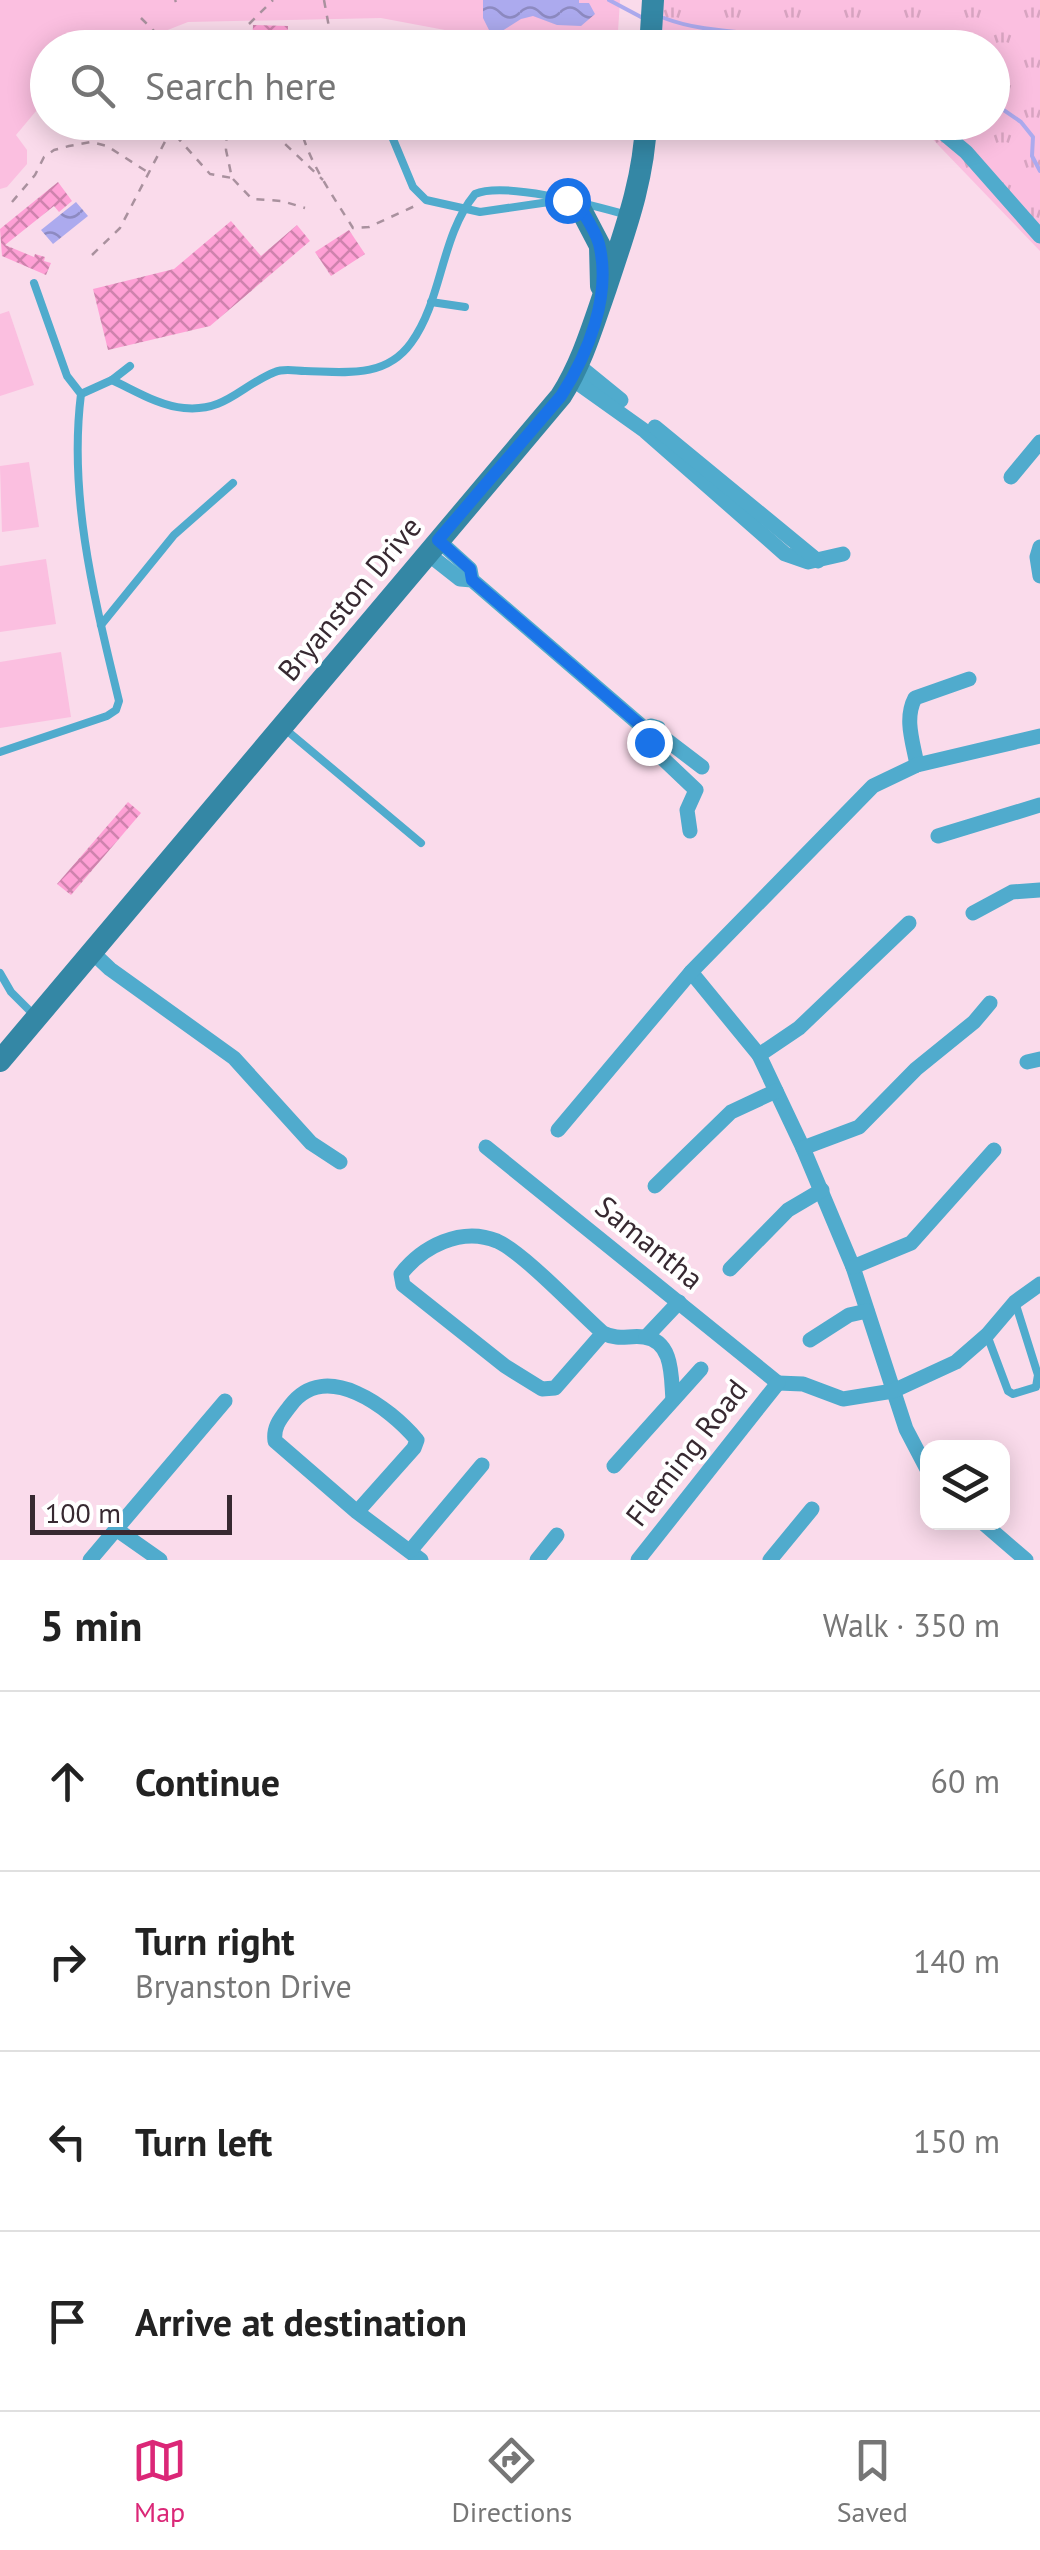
<!DOCTYPE html>
<html lang="en">
<head>
<meta charset="utf-8">
<style>
  :root { --surface:#fff; --page:#f6f6f6; --text:#222; --muted:#767676; --line:#e0e0e0; --accent:#db2777 }
  body { margin:0; font-family:"PT Sans",sans-serif; background:var(--page); color:var(--text) }
  .controls { position:absolute; right:30px; bottom:30px; display:grid; overflow:hidden; border-radius:20px; box-shadow:0 5px 25px #0003 }
  .controls button { width:90px; height:90px; display:grid; place-items:center; padding:0; border:0; border-bottom:2px solid var(--line); background:var(--surface); color:var(--text); font:50px sans-serif }
  .scale { position:absolute; left:30px; bottom:25px; width:202px; box-sizing:border-box; padding-left:10px; border:5px solid #372931; border-top:0; font-size:28px; line-height:35px; white-space:nowrap; color:#372931; -webkit-text-stroke:8px #fff; paint-order:stroke }
  .stop { position:absolute; width:30px; height:30px; margin:-22px; border:8px solid #1a73e8; border-radius:50%; background:#fff }
  .stop.end { background:#1a73e8; border-color:#fff; box-shadow:0 2px 10px #0008 }
  .list { margin:0; padding:0; list-style:none }
  h2 { display:flex; justify-content:space-between; align-items:center; height:130px; margin:0; padding:0 40px; font-size:42px }
  h2 small { font-size:32px; font-weight:400; color:var(--muted) }
  .list li { display:grid; grid-template-columns:65px 1fr auto; gap:30px; align-items:center; box-sizing:border-box; height:180px; padding:0 40px; border-top:2px solid var(--line) }
  .list b { display:block; font-size:38px; white-space:nowrap }
  .list p { margin:0; font-size:32px; white-space:nowrap; color:var(--muted) }
  .list em { font-size:32px; font-style:normal; color:var(--muted) }
  .icon { flex:none; width:55px; height:55px; fill:none; stroke:currentColor; stroke-width:2; stroke-linecap:round; stroke-linejoin:round }
  .map { position:relative; flex:none; width:1040px; height:1560px; overflow:hidden }
  .search { position:absolute; background:var(--surface); box-shadow:0 5px 25px #0003; left:30px; right:30px; top:30px; height:110px; display:flex; align-items:center; gap:25px; box-sizing:border-box; padding:0 35px; border-radius:55px; color:var(--muted); font-size:38px }
  .sheet { height:850px; background:var(--surface) }
  nav { display:flex; justify-content:space-around; align-items:center; box-sizing:border-box; height:140px; border-top:2px solid var(--line); background:var(--surface); font-size:28px; color:var(--muted) }
  nav a { display:grid; justify-items:center; gap:5px }
  nav .on { color:var(--accent) }
  .map>svg:first-child { display:block }
</style>
</head>
<body>
<div class="map">
<svg width="1040" height="1560" viewBox="0 0 1040 1560">
  <defs>
    <pattern id="park-tufts" width="24" height="20" patternUnits="userSpaceOnUse" patternTransform="scale(2.5)"><rect width="24" height="20" fill="#fbbfe0"/><path d="M3 7l-1-3M5 7V3M7 7l1-3M15 17l-1-3M17 17v-4M19 17l1-3" fill="none" stroke="#d8a4c1"/></pattern>
    <pattern id="water-waves" width="16" height="10" patternUnits="userSpaceOnUse" patternTransform="scale(2.5)"><rect width="16" height="10" fill="#acaaee"/><path d="M0 5q4-4 8 0t8 0" fill="none" stroke="#8d8ac1"/></pattern>
    <pattern id="building-cross-hatch" width="8" height="8" patternUnits="userSpaceOnUse" patternTransform="scale(2.5)"><rect width="8" height="8" fill="#fea0d5"/><path d="M0 0l8 8M0 8l8-8" fill="none" stroke="#ce82ad"/></pattern>
  </defs>
  <rect width="100%" height="100%" fill="#fadbeb"/>
  <g fill="#fbbfe0">
    <polygon points="0,0 620,0 617,47 536,47 381,18 188,22 124,47 48,48 47,98 16,135 27,150 27,164 7,187 0,189"/>
    <polygon points="9,311 34,385 0,396 0,314"/>
    <polygon points="29,462 39,527 2,532 0,466"/>
    <polygon points="46,559 56,624 0,632 0,566"/>
    <polygon points="61,652 71,717 0,728 0,662"/>
  </g>
  <polygon fill="url(#park-tufts)" points="657,0 1040,0 1040,251 917,123 992,122 992,48 707,48 654,42"/>
  <g fill="url(#water-waves)">
    <polygon points="483,0 579,0 579,3 589,3 595,14 581,26 557,25 533,16 521,19 502,31 489,30 483,18"/>
    <polygon points="76,202 88,216 53,244 41,230"/>
  </g>
  <g fill="none" stroke-linecap="round" stroke-linejoin="round">
    <g stroke="#acaaee" stroke-width="4">
      <polyline points="609,0 641,17"/>
      <path d="M 664,18 C 716,38 777,28 831,48"/>
      <polyline points="992,102 1021,122 1033,137 1032,156 1040,171"/>
    </g>
  </g>
  <g fill="url(#building-cross-hatch)">
    <polygon points="253,25 288,26 287,48 252,48"/>
    <polygon points="58,182 72,201 59,212 54,206 5,245 34,257 35,254 45,257 44,261 51,263 46,275 2,256 0,229"/>
    <polygon points="231,221 261,256 297,225 310,241 210,326 108,350 93,289 174,269"/>
    <polygon points="349,230 365,254 331,276 315,252"/>
    <polygon points="128,802 141,813 71,895 57,884"/>
  </g>
  <g fill="none" stroke-linecap="round" stroke-linejoin="round">
    <g stroke="#a9919e" stroke-width="2.5" stroke-dasharray="8 8" stroke-linecap="butt">
      <polyline points="175,0 176,2"/>
      <polyline points="324,0 331,38 329,48"/>
      <polyline points="141,18 167,44 190,48"/>
      <polyline points="249,24 273,0"/>
      <polyline points="188,122 168,127 210,174 232,178 226,150 227,122"/>
      <polyline points="262,122 323,180"/>
      <path d="M 300,122 C 304,156 335,199 353,228 L 369,227 L 417,205"/>
      <polyline points="233,179 252,199 282,201 305,208"/>
      <polyline points="12,202 35,175 44,157 54,150 69,146 91,142 107,146 149,173"/>
      <polyline points="92,255 120,228 170,132"/>
    </g>
    <g stroke="#50abcd" stroke-width="8">
      <polyline points="388,127 413,187 426,200 480,212 556,201"/>
      <polyline points="431,302 465,307"/>
      <path d="M 112,380 C 134,390 159,406 184,408 C 226,412 240,386 275,372 C 284,368 296,371 305,371 C 344,372 385,379 411,343 C 443,299 440,237 475,194 C 505,181 591,205 624,214"/>
      <polyline points="81,394 112,380 130,366"/>
      <polyline points="101,625 174,535 233,483"/>
      <polyline points="285,729 421,843"/>
      <path d="M 0,752 L 107,716 L 116,710 L 119,701 C 95,601 68,498 81,394 L 67,376 L 34,283"/>
      <polyline points="0,973 11,992 34,1015"/>
      <polyline points="987,1335 1008,1391 1013,1394 1036,1387 1038,1375 1015,1302"/>
    </g>
    <g stroke="#50abcd" stroke-width="15">
      <polyline points="650,41 703,48"/>
      <polyline points="930,122 966,152 1040,236"/>
      <polyline points="578,365 621,400"/>
      <polyline points="572,379 645,431 785,554 808,562 843,554"/>
      <polyline points="655,427 818,561"/>
      <polyline points="1011,477 1040,442"/>
      <polyline points="438,540 470,569 472,580"/>
      <polyline points="1040,547 1037,557 1040,576"/>
      <polyline points="427,553 460,579 472,580 645,729 651,726 658,728 658,740 647,741 643,735 645,729"/>
      <polyline points="660,735 702,767"/>
      <polyline points="652,743 657,753 696,790 687,810 690,831"/>
      <path d="M 917,765 C 913,742 904,719 915,698 L 969,679"/>
      <polyline points="938,836 1040,805"/>
      <polyline points="973,913 1012,892 1040,890"/>
      <polyline points="92,952 110,969 234,1058 311,1143 340,1162"/>
      <polyline points="691,972 759,1055 803,1148 853,1267 906,1429 928,1471"/>
      <polyline points="759,1055 799,1028 909,923"/>
      <polyline points="1027,1062 1040,1059"/>
      <polyline points="558,1130 691,972 873,786 917,765 1040,736"/>
      <polyline points="486,1147 778,1383"/>
      <polyline points="803,1148 859,1127 916,1069 974,1022 990,1003"/>
      <polyline points="655,1186 731,1112 776,1091"/>
      <polyline points="853,1267 911,1243 994,1150"/>
      <polyline points="730,1269 788,1210 822,1190"/>
      <path d="M 603,1333 L 555,1388 L 542,1389 L 505,1366 L 403,1285 L 401,1274 C 422,1247 461,1226 497,1241 C 524,1253 578,1311 603,1333 C 619,1341 628,1335 644,1337 C 674,1341 671,1378 673,1400"/>
      <polyline points="646,1337 679,1302"/>
      <polyline points="810,1340 849,1315 867,1311"/>
      <polyline points="778,1383 803,1384 843,1399 893,1391 956,1362 987,1335 1015,1302 1040,1284"/>
      <polyline points="614,1466 701,1369"/>
      <path d="M 357,1512 L 414,1448 L 417,1440 C 390,1408 325,1358 290,1406 C 281,1418 273,1426 275,1441 L 357,1512 L 421,1560"/>
      <polyline points="982,1522 1026,1560"/>
      <polyline points="116,1529 160,1560"/>
      <polyline points="410,1551 482,1465"/>
      <polyline points="90,1560 225,1401"/>
      <polyline points="537,1560 557,1535"/>
      <polyline points="638,1560 778,1383"/>
      <polyline points="770,1560 812,1509"/>
    </g>
    <g stroke="#3487a5" stroke-width="22">
      <polyline points="650,48 653,0"/>
      <polyline points="577,202 600,246 601,286"/>
      <path d="M 0,1061 L 561,396 C 582,363 593,325 606,288 C 624,233 644,181 646,122"/>
    </g>
  </g>
  <g fill="none" stroke-linecap="round" stroke-linejoin="round">
    <path stroke="#1a73e8" stroke-width="12" d="M 567,200 L 577,202 C 584,215 595,229 599,244 C 612,295 588,354 561,396 L 438,540 L 470,569 L 472,580 L 645,729 L 643,736 L 649,742"/>
  </g>
  <g text-anchor="middle" stroke-width="8" stroke-linejoin="round" paint-order="stroke">
    <g font-size="30" fill="#372931" stroke="#fff">
      <text transform="translate(350 599) rotate(-50)" y="10">Bryanston Drive</text>
      <text transform="translate(649 1243) rotate(39)" y="10">Samantha</text>
      <text transform="translate(687 1453) rotate(-52)" y="10">Fleming Road</text>
    </g>
  </g>
</svg>
<div class="controls">
<button><svg class="icon" aria-label="layers" viewBox="0 0 24 24"><path d="M12 4l9 5-9 5-9-5zM3 14l9 5 9-5"/></svg></button>
</div>
<div class="scale">100 m</div>
<div class="stop" style="left:567px;top:200px"></div>
<div class="stop end" style="left:649px;top:742px"></div>
<div class="search"><svg class="icon" aria-label="search" viewBox="0 0 24 24"><circle cx="10" cy="10" r="6"/><path d="M15 15l6 6"/></svg>Search here</div>
</div>
<section class="sheet">
<h2>5 min<small>Walk · 350 m</small></h2>
<ul class="list">
<li><svg class="icon" aria-label="ahead" viewBox="0 0 24 24"><path d="M12 20V5M6 11l6-6 6 6"/></svg><div><b>Continue</b></div><em>60 m</em></li>
<li><svg class="icon" aria-label="right" viewBox="0 0 24 24"><path d="M7 20v-9h11M14 6l5 5-5 5"/></svg><div><b>Turn right</b><p>Bryanston Drive</p></div><em>140 m</em></li>
<li><svg class="icon" aria-label="left" viewBox="0 0 24 24"><path d="M17 20v-9H6M10 6l-5 5 5 5"/></svg><div><b>Turn left</b></div><em>150 m</em></li>
<li><svg class="icon" aria-label="arrive" viewBox="0 0 24 24"><path d="M6 21V4h12l-3 4 3 4H6"/></svg><div><b>Arrive at destination</b></div></li>
</ul>
</section>
<nav>
<a class="on"><svg class="icon" aria-label="map" viewBox="0 0 24 24"><path d="M3 6l6-2 6 2 6-2v14l-6 2-6-2-6 2zM9 4v14M15 6v14"/></svg>Map</a>
<a><svg class="icon" aria-label="directions" viewBox="0 0 24 24"><path d="M12 3l9 9-9 9-9-9zM9 14v-3h6M13 9l2 2-2 2"/></svg>Directions</a>
<a><svg class="icon" aria-label="saved" viewBox="0 0 24 24"><path d="M7 4h10v16l-5-4-5 4z"/></svg>Saved</a>
</nav>
</body>
</html>
